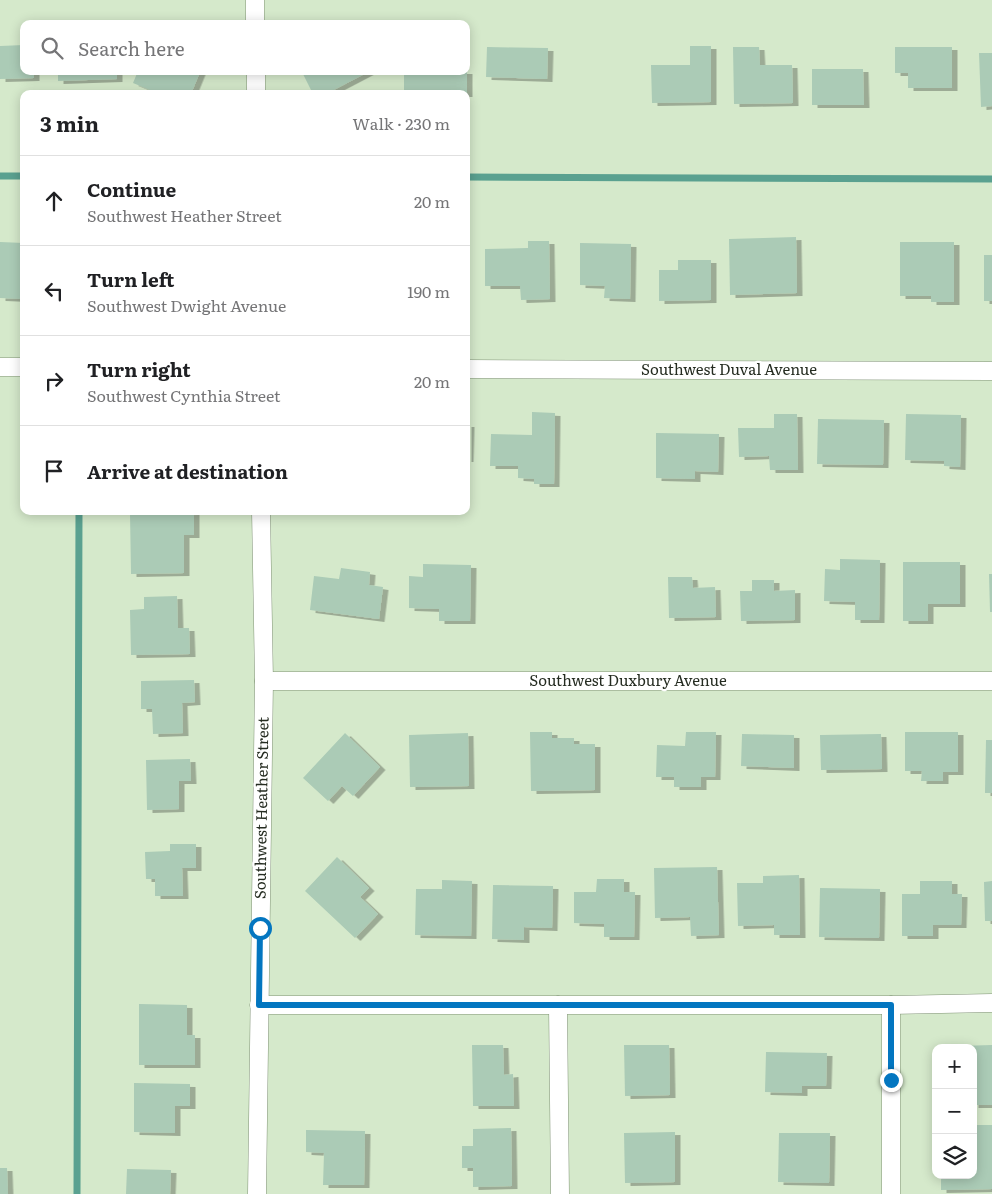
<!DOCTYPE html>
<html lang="en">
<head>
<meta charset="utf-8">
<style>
  :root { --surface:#fff; --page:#f2f2f2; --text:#202124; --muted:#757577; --line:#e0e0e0 }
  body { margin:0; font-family:Literata,serif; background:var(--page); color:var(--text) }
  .controls { position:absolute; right:15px; bottom:15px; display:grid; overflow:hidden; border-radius:10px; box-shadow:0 2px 12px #0003 }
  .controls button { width:45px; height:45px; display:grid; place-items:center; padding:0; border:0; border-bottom:1px solid var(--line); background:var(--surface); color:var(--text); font:25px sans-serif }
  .stop { position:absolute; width:15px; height:15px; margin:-11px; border:4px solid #0376c0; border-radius:50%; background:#fff }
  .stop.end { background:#0376c0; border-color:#fff; box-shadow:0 1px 5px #0008 }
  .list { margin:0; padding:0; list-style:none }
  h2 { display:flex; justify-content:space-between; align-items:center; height:65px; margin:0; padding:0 20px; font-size:21px }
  h2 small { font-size:16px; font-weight:400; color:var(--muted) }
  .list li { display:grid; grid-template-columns:32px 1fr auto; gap:15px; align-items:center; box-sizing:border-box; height:90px; padding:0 20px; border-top:1px solid var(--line) }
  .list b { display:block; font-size:19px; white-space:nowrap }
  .list p { margin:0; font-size:16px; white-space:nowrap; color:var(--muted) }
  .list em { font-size:16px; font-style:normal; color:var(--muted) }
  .icon { flex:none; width:28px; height:28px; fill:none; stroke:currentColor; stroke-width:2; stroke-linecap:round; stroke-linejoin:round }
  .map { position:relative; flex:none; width:992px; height:1194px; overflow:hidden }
  .search { position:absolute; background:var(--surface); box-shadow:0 2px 12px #0003; left:20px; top:20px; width:450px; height:55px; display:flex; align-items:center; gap:12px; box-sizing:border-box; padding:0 18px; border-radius:10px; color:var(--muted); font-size:19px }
  .panel { position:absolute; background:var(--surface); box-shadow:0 2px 12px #0003; left:20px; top:90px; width:450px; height:425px; border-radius:10px }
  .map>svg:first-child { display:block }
</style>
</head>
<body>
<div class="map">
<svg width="992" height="1194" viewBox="0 0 992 1194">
  <defs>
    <filter id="shadow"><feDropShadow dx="5.5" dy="3" stdDeviation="0" flood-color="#0004"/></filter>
  </defs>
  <rect width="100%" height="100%" fill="#d5e9cb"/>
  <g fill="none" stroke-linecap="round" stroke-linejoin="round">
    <g stroke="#5aa190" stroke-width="7">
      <polyline points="0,176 24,176"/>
      <polyline points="466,177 992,179"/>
      <polyline points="77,1194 79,511"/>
    </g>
  </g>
  <g fill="#abcbb6" filter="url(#shadow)">
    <polygon points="24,45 24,71 34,71 34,78 0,79 0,46"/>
    <polygon points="690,46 711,46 711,102 652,103 651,65 690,65"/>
    <polygon points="487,47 548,48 547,79 486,77"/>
    <polygon points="733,47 759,47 760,65 792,65 793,103 734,104"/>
    <polygon points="895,47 952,47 952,88 908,88 908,73 895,73"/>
    <polygon points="979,53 992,53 992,106 981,107"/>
    <polygon points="812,69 863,69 864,105 812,105"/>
    <polygon points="58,71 117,71 117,79 58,81"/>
    <polygon points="138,71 197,71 200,72 191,94 160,94 133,83"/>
    <polygon points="304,71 370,71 326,94 313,94 302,72"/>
    <rect x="404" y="71" width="63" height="23"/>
    <polygon points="796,237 797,293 730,295 729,239"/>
    <polygon points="528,241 549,241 550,299 521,300 520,286 485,286 485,249 528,248"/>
    <polygon points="0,242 24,243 24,299 0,298"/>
    <polygon points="900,242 954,242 954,302 931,302 931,296 900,296"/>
    <polygon points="580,243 631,244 630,299 604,298 605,286 580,285"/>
    <rect x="984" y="255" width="8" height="46"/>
    <polygon points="678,260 711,260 711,300 659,301 659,270 678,270"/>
    <polygon points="532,412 555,413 554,484 534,484 534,479 518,478 518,466 490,466 491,434 532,435"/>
    <polygon points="774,414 797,414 798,470 770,470 769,456 739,457 738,428 774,428"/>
    <polygon points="906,414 961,415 960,467 944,466 944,461 905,460"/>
    <polygon points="818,419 884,420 883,465 817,464"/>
    <polygon points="466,424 469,424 468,459 466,459"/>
    <polygon points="656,433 719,434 718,472 695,471 695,479 656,478"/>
    <polygon points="194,512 194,535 184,535 184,573 131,574 130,513"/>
    <polygon points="840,559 880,560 879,620 855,620 855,602 824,601 825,569 840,570"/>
    <polygon points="903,562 960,562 960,604 928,604 928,621 903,621"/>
    <polygon points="423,564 471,565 470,621 439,621 439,609 409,608 409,576 423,577"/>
    <polygon points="341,568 370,572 369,585 383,587 379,619 310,610 314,576 339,579"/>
    <polygon points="989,574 992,574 992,612 990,612"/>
    <polygon points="668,577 692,577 693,588 715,587 716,617 669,618"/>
    <polygon points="752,580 774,580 774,591 795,590 795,620 741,621 740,591 752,591"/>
    <polygon points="177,596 178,628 189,628 190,654 131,655 130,610 144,609 144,597"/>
    <polygon points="194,680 195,702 182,703 183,733 153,734 152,709 141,709 141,681"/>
    <polygon points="530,732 552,732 552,738 574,738 574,744 595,744 595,790 531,791"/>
    <polygon points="686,732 716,732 715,777 701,777 701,787 674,787 674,777 656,777 657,745 685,746"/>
    <polygon points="905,732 958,732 958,772 943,772 943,781 921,781 922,771 905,771"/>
    <polygon points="345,733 380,767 353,796 342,786 328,801 303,778"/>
    <polygon points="468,733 469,786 410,787 409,735"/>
    <polygon points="742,734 794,735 794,768 741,766"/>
    <polygon points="881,734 882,769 821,770 820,735"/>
    <polygon points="986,740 992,740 992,793 985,793"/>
    <polygon points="190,759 191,781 179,781 179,809 147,810 146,760"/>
    <polygon points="170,844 196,844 196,868 182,868 183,896 155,896 155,879 146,879 145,852 170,851"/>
    <polygon points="337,857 369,888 360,897 378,914 355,938 305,891"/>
    <polygon points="717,867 719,935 691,936 690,917 655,918 654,868"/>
    <polygon points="799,875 800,935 774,935 774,925 738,926 737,883 763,883 763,876"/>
    <polygon points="597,879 624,879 624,892 635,892 634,937 604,937 604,924 574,923 574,892 596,892"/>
    <polygon points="442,880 472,881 471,936 415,935 416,889 442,889"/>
    <polygon points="920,881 952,881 952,894 962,894 961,925 933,925 933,936 902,936 902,894 920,894"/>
    <polygon points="992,881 992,921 985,921 984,882"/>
    <polygon points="493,885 553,886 552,928 524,927 524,940 492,939"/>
    <polygon points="820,888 880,889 879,938 819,937"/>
    <polygon points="139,1004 187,1005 187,1035 195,1035 195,1065 139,1065"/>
    <polygon points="472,1045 503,1045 504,1075 513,1074 514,1106 473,1106"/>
    <polygon points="624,1045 669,1045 670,1095 625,1096"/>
    <polygon points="992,1045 992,1105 973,1105 973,1048 959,1048 959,1046"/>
    <polygon points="766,1052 827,1053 826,1086 802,1086 802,1093 765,1092"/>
    <polygon points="134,1083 190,1084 190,1106 175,1106 175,1133 134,1132"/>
    <polygon points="973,1125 992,1125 992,1189 941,1190 941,1175 973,1175"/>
    <polygon points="511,1128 512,1186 473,1187 473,1168 462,1168 462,1146 473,1146 473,1129"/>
    <polygon points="306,1130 365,1131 364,1185 323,1185 324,1153 306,1152"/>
    <polygon points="675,1132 675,1182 625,1183 624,1133"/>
    <polygon points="779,1133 830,1133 829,1183 778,1182"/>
    <polygon points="0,1168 7,1168 8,1194 0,1194"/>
    <polygon points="127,1169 171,1170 170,1194 126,1194"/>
  </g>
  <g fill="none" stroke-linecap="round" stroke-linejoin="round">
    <defs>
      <g id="street">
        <polyline points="255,0 255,24"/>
        <polyline points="256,71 256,94"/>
        <polyline points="0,367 24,367"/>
        <polyline points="466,369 992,371"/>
        <polyline points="264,681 992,681"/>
        <polyline points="259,1005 891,1005 992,1003"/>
        <polyline points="558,1005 560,1194"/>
        <polyline points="257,1194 264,681 261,511"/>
        <polyline points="891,1194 891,1005"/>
      </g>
    </defs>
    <use href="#street" stroke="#819377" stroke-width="19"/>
    <use href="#street" stroke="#fff" stroke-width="18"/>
  </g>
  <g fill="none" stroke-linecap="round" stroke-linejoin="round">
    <polyline stroke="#0376c0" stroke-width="6" points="260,928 259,1005 891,1005 891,1080"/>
  </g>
  <g text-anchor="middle" stroke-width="4.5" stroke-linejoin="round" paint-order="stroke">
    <g font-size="15" fill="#252c21" stroke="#fff">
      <text x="729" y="375">Southwest Duval Avenue</text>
      <text x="628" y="686">Southwest Duxbury Avenue</text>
      <text transform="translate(262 808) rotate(-89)" y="5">Southwest Heather Street</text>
    </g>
  </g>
</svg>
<div class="controls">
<button>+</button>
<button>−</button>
<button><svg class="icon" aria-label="layers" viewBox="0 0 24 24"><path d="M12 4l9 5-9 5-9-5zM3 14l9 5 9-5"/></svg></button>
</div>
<div class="stop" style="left:260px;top:928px"></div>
<div class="stop end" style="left:891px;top:1080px"></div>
<div class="search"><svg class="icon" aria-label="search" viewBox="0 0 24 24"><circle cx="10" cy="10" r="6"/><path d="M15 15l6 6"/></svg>Search here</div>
<section class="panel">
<h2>3 min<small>Walk · 230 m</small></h2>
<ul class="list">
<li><svg class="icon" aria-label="ahead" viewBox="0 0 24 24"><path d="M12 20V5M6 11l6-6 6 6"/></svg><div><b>Continue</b><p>Southwest Heather Street</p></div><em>20 m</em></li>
<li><svg class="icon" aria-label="left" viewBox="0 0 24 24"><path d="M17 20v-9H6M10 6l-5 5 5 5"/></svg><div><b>Turn left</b><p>Southwest Dwight Avenue</p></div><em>190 m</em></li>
<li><svg class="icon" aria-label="right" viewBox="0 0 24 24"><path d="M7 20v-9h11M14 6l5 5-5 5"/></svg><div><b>Turn right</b><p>Southwest Cynthia Street</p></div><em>20 m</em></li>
<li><svg class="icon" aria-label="arrive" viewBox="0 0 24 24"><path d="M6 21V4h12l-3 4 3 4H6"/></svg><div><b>Arrive at destination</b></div></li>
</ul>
</section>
</div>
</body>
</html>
